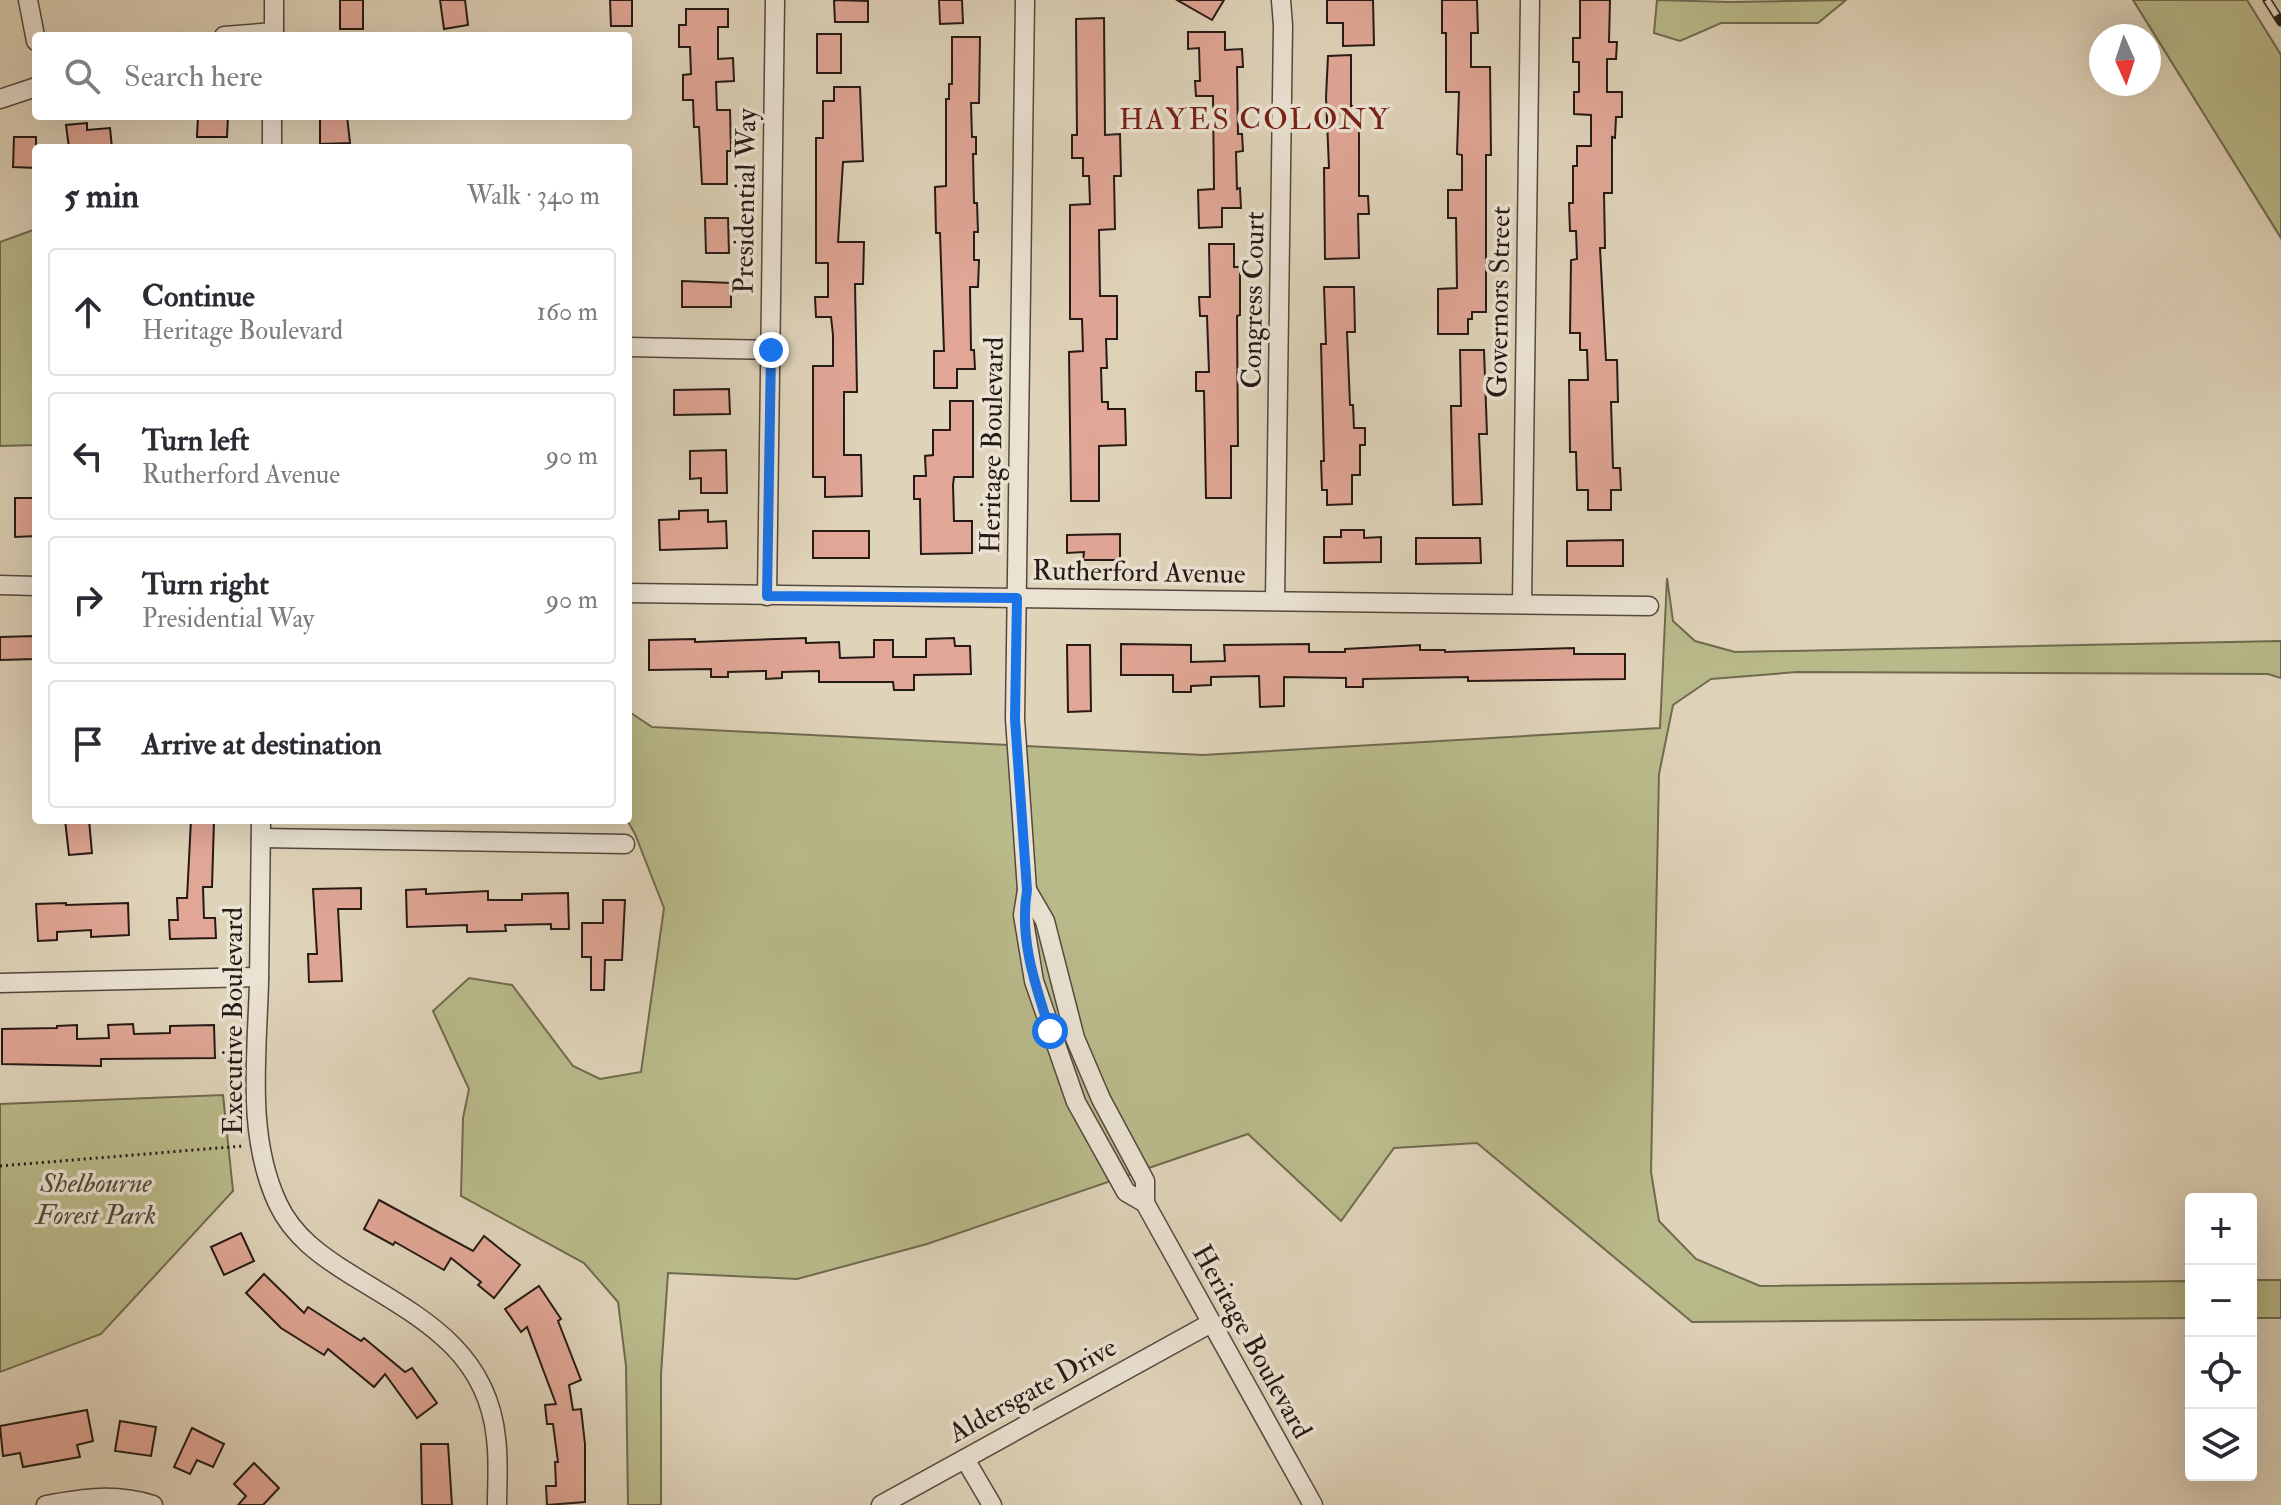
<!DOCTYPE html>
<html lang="en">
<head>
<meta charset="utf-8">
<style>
  :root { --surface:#fff; --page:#f7f7f7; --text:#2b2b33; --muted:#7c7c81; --line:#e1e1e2 }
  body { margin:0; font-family:"IM FELL Double Pica",serif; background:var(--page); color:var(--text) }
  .controls { position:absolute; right:24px; bottom:24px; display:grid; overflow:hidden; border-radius:8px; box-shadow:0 8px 32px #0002 }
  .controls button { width:72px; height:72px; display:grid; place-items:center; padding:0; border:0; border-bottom:2px solid var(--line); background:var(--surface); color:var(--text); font:40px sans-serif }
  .compass { position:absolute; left:2089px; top:24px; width:72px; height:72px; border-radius:50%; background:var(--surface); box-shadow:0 8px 32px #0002; rotate:177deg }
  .stop { position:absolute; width:24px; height:24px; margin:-18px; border:6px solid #1a73e8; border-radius:50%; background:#fff }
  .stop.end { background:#1a73e8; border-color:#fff; box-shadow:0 2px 8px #0008 }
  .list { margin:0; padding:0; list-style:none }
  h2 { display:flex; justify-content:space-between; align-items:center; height:104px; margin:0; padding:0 32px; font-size:34px }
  h2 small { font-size:26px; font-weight:400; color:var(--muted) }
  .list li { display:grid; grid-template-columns:52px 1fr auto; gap:24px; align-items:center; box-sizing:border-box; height:128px; margin:0 16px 16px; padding:0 16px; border:2px solid var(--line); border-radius:8px }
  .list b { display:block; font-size:30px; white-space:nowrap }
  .list p { margin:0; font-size:26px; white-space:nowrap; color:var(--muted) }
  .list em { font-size:26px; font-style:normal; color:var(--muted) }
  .icon { flex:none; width:44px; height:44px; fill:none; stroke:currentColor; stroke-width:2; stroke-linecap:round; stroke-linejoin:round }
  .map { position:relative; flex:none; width:2281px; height:1505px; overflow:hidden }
  .search { position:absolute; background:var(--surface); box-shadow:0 8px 32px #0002; left:32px; top:32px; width:600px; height:88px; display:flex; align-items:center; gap:20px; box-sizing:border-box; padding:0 28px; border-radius:8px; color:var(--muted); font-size:30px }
  .panel { position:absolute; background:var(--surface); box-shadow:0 8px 32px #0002; left:32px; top:144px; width:600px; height:680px; border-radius:8px }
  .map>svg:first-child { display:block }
</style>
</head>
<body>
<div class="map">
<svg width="2281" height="1505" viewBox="0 0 2281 1505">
  <rect width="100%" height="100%" fill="#dfd3b9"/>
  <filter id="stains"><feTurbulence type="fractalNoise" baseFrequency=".0025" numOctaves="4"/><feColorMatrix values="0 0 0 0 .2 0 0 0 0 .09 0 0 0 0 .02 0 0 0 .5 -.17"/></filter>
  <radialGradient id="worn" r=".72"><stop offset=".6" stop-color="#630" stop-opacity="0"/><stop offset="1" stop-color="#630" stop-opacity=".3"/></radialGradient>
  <g fill="#b9ba8a" stroke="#706a50" stroke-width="2">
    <polygon points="1657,0 1729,2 1846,0 1818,23 1721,23 1680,41 1654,33"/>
    <polygon points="2133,0 2247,0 2281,55 2281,238"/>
    <polygon points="36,229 36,445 0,446 0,242"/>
    <polygon points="1667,578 1673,621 1695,641 1735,652 2281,641 2281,678 2268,674 1797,672 1711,679 1673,705 1659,774 1651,1172 1659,1221 1696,1259 1760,1286 2191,1281 2191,1318 1692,1322 1477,1143 1394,1148 1341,1221 1248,1134 927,1244 797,1279 668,1273 661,1374 661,1505 628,1505 626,1366 618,1302 584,1263 461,1196 463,1118 469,1089 433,1011 469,978 512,985 573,1066 600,1079 641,1072 664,908 635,834 627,820 628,711 652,727 1203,755 1660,728"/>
    <polygon points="223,1095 233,1191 101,1334 0,1372 0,1104"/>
    <rect x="2251" y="1280" width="30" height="38"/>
  </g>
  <g fill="#e1a696" stroke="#261a15" stroke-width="2">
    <rect x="340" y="0" width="23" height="29"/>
    <polygon points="440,0 465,0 468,25 444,29"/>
    <polygon points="610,0 632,0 632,26 611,26"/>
    <polygon points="834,0 868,1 868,22 835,22"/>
    <polygon points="939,0 962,0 963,23 940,24"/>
    <polygon points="1177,0 1224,0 1212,20"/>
    <polygon points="1327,0 1373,0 1374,45 1343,46 1343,23 1327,23"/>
    <polygon points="1442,0 1477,0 1478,33 1471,33 1471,67 1490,67 1491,155 1486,155 1486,312 1472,312 1472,319 1468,319 1468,334 1438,334 1438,289 1457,288 1456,218 1448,218 1448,190 1462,190 1462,155 1457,154 1459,92 1446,92 1446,33 1442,33"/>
    <polygon points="1580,0 1610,0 1609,42 1617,42 1616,59 1607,59 1607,92 1622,92 1622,117 1616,117 1615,138 1612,137 1612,193 1604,193 1605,248 1600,248 1606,360 1617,360 1618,402 1611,402 1613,468 1620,468 1621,490 1611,490 1611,510 1588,510 1588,490 1577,490 1576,452 1570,452 1569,380 1588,380 1587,350 1580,350 1580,333 1570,333 1571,260 1577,259 1576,231 1570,231 1569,203 1573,203 1573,166 1577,166 1577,146 1591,146 1591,115 1574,114 1574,92 1579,92 1579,62 1573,62 1573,38 1580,38"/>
    <polygon points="686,9 728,9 728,27 718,27 718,59 733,58 734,81 716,82 717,110 730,110 731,151 727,151 727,184 702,184 699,127 694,127 693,100 683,100 683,75 691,74 690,47 679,47 679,25 686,25"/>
    <polygon points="1104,18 1105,135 1120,134 1121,176 1114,176 1115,229 1099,230 1100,296 1117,296 1117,339 1106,339 1107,368 1101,368 1102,402 1108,402 1108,409 1125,409 1126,445 1099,446 1099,501 1071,501 1069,352 1083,351 1082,319 1070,319 1070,205 1090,204 1089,176 1083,176 1083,158 1072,158 1072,135 1077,135 1076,19"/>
    <polygon points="1188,32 1225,32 1225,50 1242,49 1243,67 1237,67 1238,134 1242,134 1243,151 1236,152 1237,189 1240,188 1241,208 1222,208 1222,227 1199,228 1198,190 1214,189 1213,96 1196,96 1195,81 1200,81 1199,48 1188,49"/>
    <rect x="817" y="34" width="24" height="39"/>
    <polygon points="952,37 980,37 979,103 971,103 972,137 976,137 976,154 973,154 974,203 977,203 978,232 974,232 974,260 979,260 978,287 970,287 971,350 974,350 975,369 957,369 957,388 934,388 934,351 944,351 940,233 936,233 935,187 946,186 946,99 949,99 949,84 952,84"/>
    <polygon points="1351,55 1351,106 1359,106 1359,196 1368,196 1369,214 1358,214 1359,258 1325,259 1324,168 1329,168 1326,97 1328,56"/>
    <polygon points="834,87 860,87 863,161 843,162 838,242 864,242 863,284 855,284 857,392 844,392 844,455 861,455 862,496 825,497 825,477 813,477 813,366 833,366 833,335 831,317 816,317 815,297 828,297 828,263 816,263 816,138 823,138 823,101 834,101"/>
    <polygon points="198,116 228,116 227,137 197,137"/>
    <polygon points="320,116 347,116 350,143 320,144"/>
    <polygon points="87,123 87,130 110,128 112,148 69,148 66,125"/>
    <polygon points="14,137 36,137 36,168 13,167"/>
    <polygon points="705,218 728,218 729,253 706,253"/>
    <polygon points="1209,244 1234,244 1234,267 1240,267 1240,315 1237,316 1238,446 1231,446 1231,498 1206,498 1204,391 1196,391 1196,372 1209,372 1207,316 1200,316 1199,297 1210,297"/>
    <polygon points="682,281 731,283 731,307 682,307"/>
    <polygon points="1324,287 1354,287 1355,332 1347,332 1350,405 1353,405 1354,428 1365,428 1365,445 1360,445 1360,475 1352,475 1352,504 1327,505 1327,490 1322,490 1321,461 1324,461 1321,344 1326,344"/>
    <polygon points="1460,350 1484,350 1487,434 1479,434 1482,504 1453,505 1451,406 1461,406"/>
    <polygon points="729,389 730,414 674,415 674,390"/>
    <polygon points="950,401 973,401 973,477 954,477 953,485 954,521 972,521 972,553 921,554 920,499 914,499 914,476 926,476 925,456 933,455 933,430 950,430"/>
    <polygon points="726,450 727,493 701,493 701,478 690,479 690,451"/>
    <polygon points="15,498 36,498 36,536 15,537"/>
    <polygon points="708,510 708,522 726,521 727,548 660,550 659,520 679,519 679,511"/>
    <polygon points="1341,530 1364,530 1364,538 1381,537 1381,562 1324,563 1324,537 1341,537"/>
    <rect x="813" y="531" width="56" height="27"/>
    <polygon points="1120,534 1120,560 1083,560 1084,552 1067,553 1067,535"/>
    <polygon points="1416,538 1480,538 1481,563 1416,564"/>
    <polygon points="1623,540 1623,566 1567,566 1567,541"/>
    <polygon points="36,636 36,659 0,660 0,637"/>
    <polygon points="806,638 806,643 839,642 840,658 874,657 874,640 893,640 893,657 926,657 926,639 954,638 955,646 970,646 971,674 914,675 914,690 894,690 893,682 819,682 819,671 782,672 782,678 766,679 766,671 728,672 728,677 711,677 711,669 649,670 649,640 695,639 695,642"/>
    <polygon points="1121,644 1191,645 1191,662 1225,661 1224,645 1309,644 1309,652 1345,652 1345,649 1420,645 1420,650 1445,650 1445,652 1574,648 1574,654 1625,654 1625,679 1468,681 1468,677 1363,679 1363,687 1346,687 1346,678 1284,677 1284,706 1260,707 1259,676 1211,677 1211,685 1191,686 1191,692 1173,692 1173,675 1121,675"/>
    <polygon points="1067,645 1090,645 1091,711 1068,712"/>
    <polygon points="65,820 89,820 92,853 69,855"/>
    <polygon points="191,820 214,820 212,887 203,887 204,918 215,918 216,938 170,939 169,920 178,920 177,898 187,898"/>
    <polygon points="361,888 361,909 338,909 342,981 309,982 308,954 317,954 313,889"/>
    <polygon points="426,889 426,894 488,891 488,900 522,900 522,894 568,893 569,929 551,929 551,924 505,925 506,931 467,932 467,925 407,927 406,890"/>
    <polygon points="603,900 625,900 622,960 605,960 604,990 591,990 591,957 582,957 582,923 603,923"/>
    <polygon points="66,903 66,905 128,903 129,935 91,937 91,930 57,932 57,940 38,941 36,904"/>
    <polygon points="133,1024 134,1034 170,1033 170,1026 214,1025 215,1058 101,1059 101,1066 2,1064 2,1029 57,1028 57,1026 77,1025 77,1039 109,1038 108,1025"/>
    <polygon points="379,1200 473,1251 484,1236 520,1265 494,1298 478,1285 481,1282 451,1258 444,1270 395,1242 393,1245 364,1229"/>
    <polygon points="241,1233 254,1261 224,1275 211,1247"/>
    <polygon points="264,1274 304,1313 308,1307 361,1341 364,1338 405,1372 412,1368 437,1403 417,1418 385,1374 374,1387 328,1349 324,1355 281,1328 246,1293"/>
    <polygon points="539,1286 561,1319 558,1321 581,1380 569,1385 573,1410 581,1409 585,1444 585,1502 547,1505 546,1486 556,1486 555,1462 558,1462 553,1424 547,1424 545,1405 556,1404 527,1327 521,1332 505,1309"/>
    <polygon points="87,1410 93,1441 77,1445 80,1457 23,1467 20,1453 3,1456 0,1426"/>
    <polygon points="120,1421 156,1427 151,1456 115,1451"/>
    <polygon points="192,1428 224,1444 213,1467 197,1460 190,1474 174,1467"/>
    <polygon points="421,1444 448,1444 452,1505 422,1505"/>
    <polygon points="254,1463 279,1488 263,1505 238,1505 246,1496 234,1484"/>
  </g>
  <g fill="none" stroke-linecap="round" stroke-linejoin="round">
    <defs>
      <g id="street">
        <polyline points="28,0 36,41"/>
        <polyline points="1025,0 1015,719 1027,890 1023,915 1034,981 1076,1102 1126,1192 1145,1203"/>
        <polyline points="224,36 274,32"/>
        <polyline points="274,36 274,0"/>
        <polyline points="0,99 36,87"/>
        <polyline points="272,148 272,116"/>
        <polyline points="628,347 771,350"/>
        <polyline points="0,585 36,586"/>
        <polyline points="628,593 1649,606"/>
        <polyline points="767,596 775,0"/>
        <polyline points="1275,600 1283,25 1281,0"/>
        <polyline points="1522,604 1530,0"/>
        <path d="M 261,820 C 260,874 260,929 259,983 C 257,1057 246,1136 278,1204 C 293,1236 321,1256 350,1274 C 418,1316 487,1349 496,1438 C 499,1460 497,1483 497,1505"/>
        <polyline points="261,838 625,844"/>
        <polyline points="1027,890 1045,921 1075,1038 1101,1099 1145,1181 1145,1203 1313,1505"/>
        <polyline points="0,983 259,977"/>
        <polyline points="965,1459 992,1505"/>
        <path d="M 46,1505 C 83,1498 116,1493 153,1505"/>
        <polyline points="881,1505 1211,1323"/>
      </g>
    </defs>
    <use href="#street" stroke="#54483e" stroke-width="21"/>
    <polyline stroke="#261a15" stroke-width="3" stroke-dasharray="2 4" stroke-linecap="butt" points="0,1166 243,1146"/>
    <use href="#street" stroke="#eae2d2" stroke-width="18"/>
    <defs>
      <polyline id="rail" points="2267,0 2281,22"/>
    </defs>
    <use href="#rail" stroke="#261a15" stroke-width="9"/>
    <use href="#rail" stroke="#eae2d2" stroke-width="6" stroke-dasharray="18" stroke-linecap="butt"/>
  </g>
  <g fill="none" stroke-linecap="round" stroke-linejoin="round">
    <path stroke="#1a73e8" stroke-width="10" d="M 771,350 L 767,596 L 1017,598 L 1015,719 L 1027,890 C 1019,939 1035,984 1050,1031"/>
  </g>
  <g text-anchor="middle" stroke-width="7" stroke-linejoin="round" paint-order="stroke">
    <g font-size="28" fill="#261a15" stroke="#eae2d2">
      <text transform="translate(744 201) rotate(-89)" y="10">Presidential Way</text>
      <text transform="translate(1252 300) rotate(-89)" y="10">Congress Court</text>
      <text transform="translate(1498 302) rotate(-89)" y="10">Governors Street</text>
      <text transform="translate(991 445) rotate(-89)" y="10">Heritage Boulevard</text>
      <text transform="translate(1139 571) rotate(1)" y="10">Rutherford Avenue</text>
      <text transform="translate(232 1021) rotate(-90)" y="10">Executive Boulevard</text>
      <text transform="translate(1253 1341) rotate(61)" y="10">Heritage Boulevard</text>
      <text transform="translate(1032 1389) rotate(-29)" y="10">Aldersgate Drive</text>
    </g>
    <g font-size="28" font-style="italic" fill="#524a38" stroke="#eae2d2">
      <text x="96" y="1192">Shelbourne<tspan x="96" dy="32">Forest Park</tspan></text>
    </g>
    <g font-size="30" letter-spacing="2" fill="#7a1f14" stroke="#eae2d2">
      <text x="1255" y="129">HAYES COLONY</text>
    </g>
  </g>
  <rect width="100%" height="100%" filter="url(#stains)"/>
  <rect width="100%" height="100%" fill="url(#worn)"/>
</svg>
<div class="controls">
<button>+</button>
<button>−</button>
<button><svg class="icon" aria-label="locate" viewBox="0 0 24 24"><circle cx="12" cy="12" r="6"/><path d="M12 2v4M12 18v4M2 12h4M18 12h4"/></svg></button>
<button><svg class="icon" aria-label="layers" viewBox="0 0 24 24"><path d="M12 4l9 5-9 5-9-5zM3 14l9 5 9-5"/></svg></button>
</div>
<svg class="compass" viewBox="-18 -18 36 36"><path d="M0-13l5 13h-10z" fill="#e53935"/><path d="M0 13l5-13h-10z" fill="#7c7c81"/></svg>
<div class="stop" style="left:1050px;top:1031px"></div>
<div class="stop end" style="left:771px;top:350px"></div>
<div class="search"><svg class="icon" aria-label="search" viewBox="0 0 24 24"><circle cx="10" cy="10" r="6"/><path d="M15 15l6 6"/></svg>Search here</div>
<section class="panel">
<h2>5 min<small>Walk · 340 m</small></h2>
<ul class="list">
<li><svg class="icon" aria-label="ahead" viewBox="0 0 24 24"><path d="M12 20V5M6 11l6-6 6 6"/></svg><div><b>Continue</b><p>Heritage Boulevard</p></div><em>160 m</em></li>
<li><svg class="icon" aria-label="left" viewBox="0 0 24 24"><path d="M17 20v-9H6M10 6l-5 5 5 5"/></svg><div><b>Turn left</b><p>Rutherford Avenue</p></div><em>90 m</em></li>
<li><svg class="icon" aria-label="right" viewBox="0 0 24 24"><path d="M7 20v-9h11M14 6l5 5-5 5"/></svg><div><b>Turn right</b><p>Presidential Way</p></div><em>90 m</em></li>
<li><svg class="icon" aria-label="arrive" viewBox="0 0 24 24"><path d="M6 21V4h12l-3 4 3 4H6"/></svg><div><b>Arrive at destination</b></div></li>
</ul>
</section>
</div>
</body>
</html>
